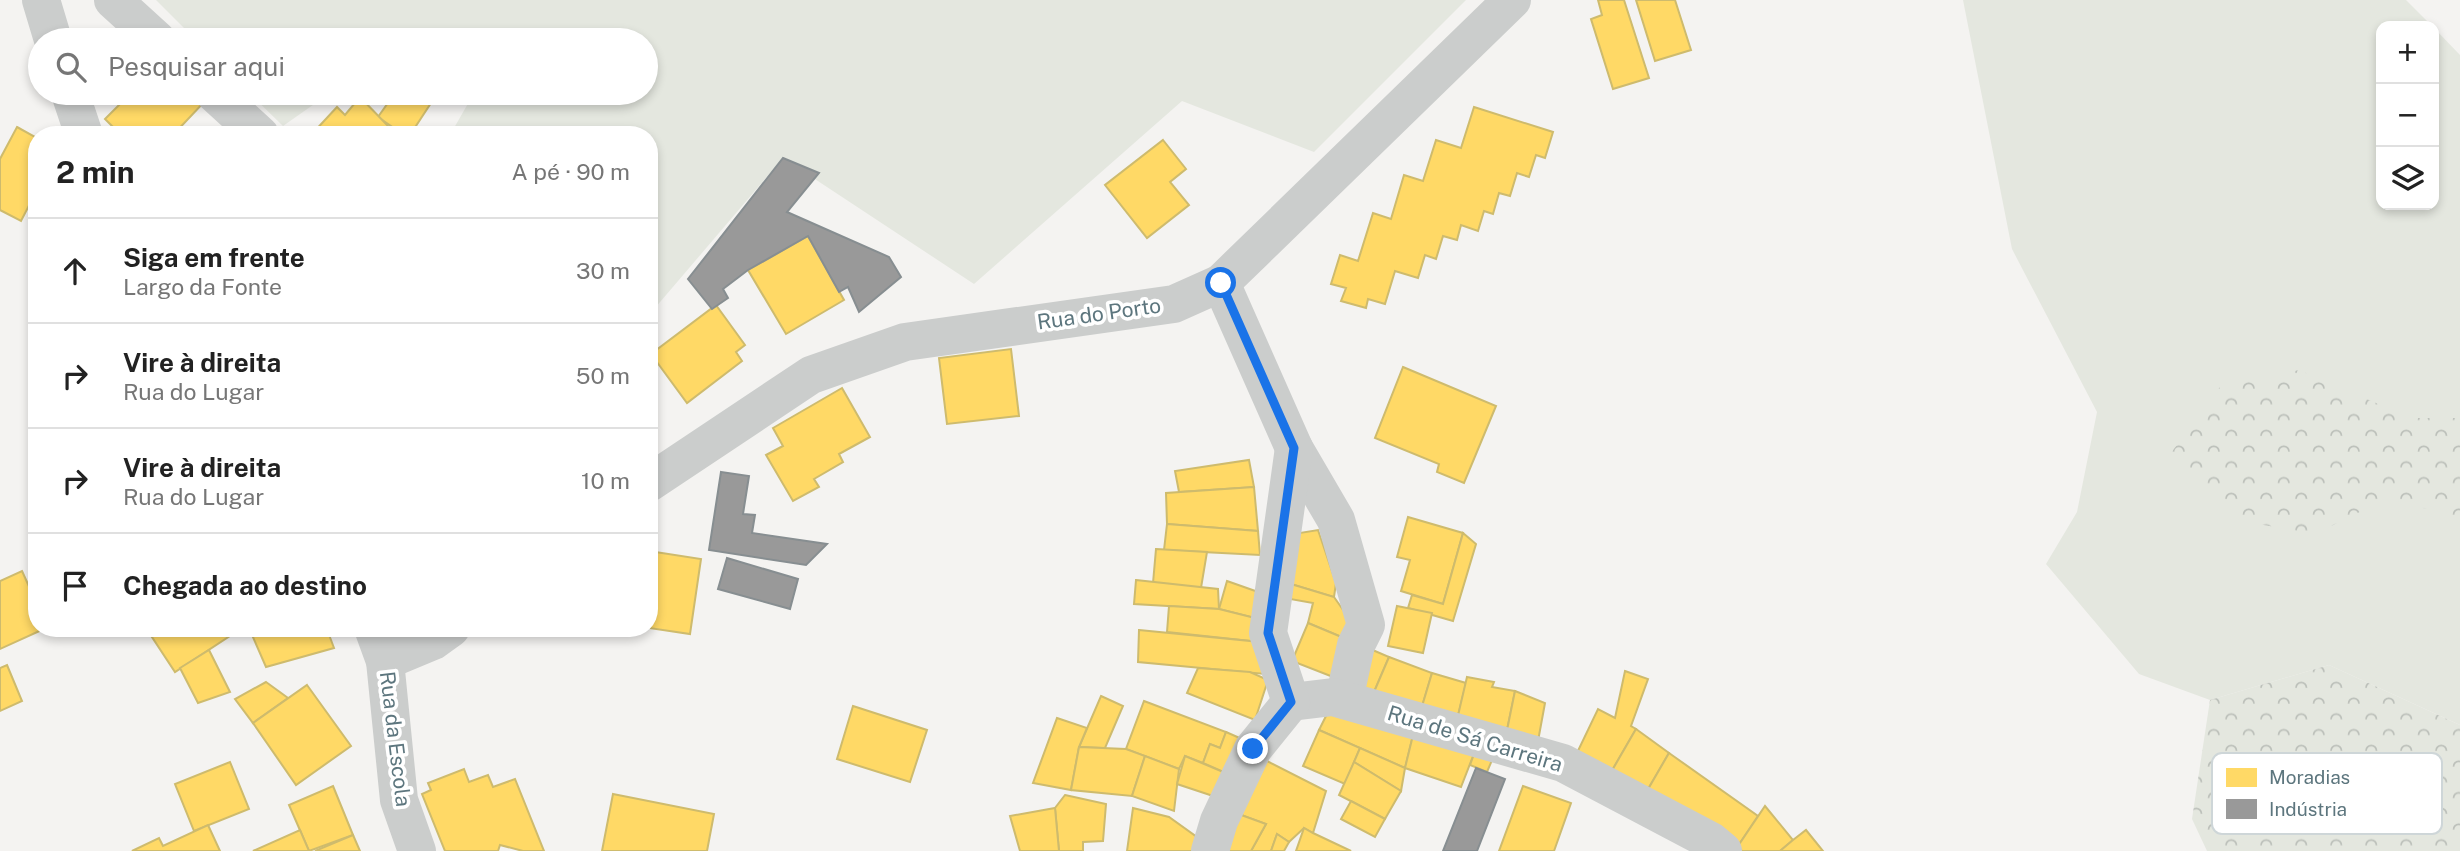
<!DOCTYPE html>
<html lang="pt">
<head>
<meta charset="utf-8">
<style>
  :root { --surface:#fff; --page:#f6f6f6; --text:#222; --muted:#767676; --line:#e0e0e0 }
  body { margin:0; font-family:"Public Sans",sans-serif; background:var(--page); color:var(--text) }
  .controls { position:absolute; right:21px; top:21px; display:grid; overflow:hidden; border-radius:14px; box-shadow:0 4px 10px #0003 }
  .controls button { width:63px; height:63px; display:grid; place-items:center; padding:0; border:0; border-bottom:2px solid var(--line); background:var(--surface); color:var(--text); font:35px sans-serif }
  .stop { position:absolute; width:21px; height:21px; margin:-16px; border:5px solid #1a73e8; border-radius:50%; background:#fff }
  .stop.end { background:#1a73e8; border-color:#fff; box-shadow:0 2px 7px #0008 }
  .list { margin:0; padding:0; list-style:none }
  h2 { display:flex; justify-content:space-between; align-items:center; height:91px; margin:0; padding:0 28px; font-size:30px }
  h2 small { font-size:23px; font-weight:400; color:var(--muted) }
  .list li { display:grid; grid-template-columns:46px 1fr auto; gap:21px; align-items:center; box-sizing:border-box; height:105px; padding:0 28px; border-top:2px solid var(--line) }
  .list b { display:block; font-size:26px; white-space:nowrap }
  .list p { margin:0; font-size:23px; white-space:nowrap; color:var(--muted) }
  .list em { font-size:23px; font-style:normal; color:var(--muted) }
  .icon { flex:none; width:38px; height:38px; fill:none; stroke:currentColor; stroke-width:2; stroke-linecap:round; stroke-linejoin:round }
  .map { position:relative; flex:none; width:2460px; height:851px; overflow:hidden }
  .search { position:absolute; background:var(--surface); box-shadow:0 4px 10px #0003; left:28px; top:28px; width:630px; height:77px; display:flex; align-items:center; gap:18px; box-sizing:border-box; padding:0 24px; border-radius:38px; color:var(--muted); font-size:26px }
  .panel { position:absolute; background:var(--surface); box-shadow:0 4px 10px #0003; left:28px; top:126px; width:630px; height:511px; border-radius:28px }
  .map>svg:first-child { display:block }
</style>
</head>
<body>
<div class="map">
<svg width="2460" height="851" viewBox="0 0 2460 851">
  <defs>
    <pattern id="forest-crowns" width="20" height="18" patternUnits="userSpaceOnUse" patternTransform="scale(1.75)"><rect width="20" height="18" fill="#e4e7df"/><path d="M2 6a3 3 0 1 1 6 0M12 15a3 3 0 1 1 6 0" fill="none" stroke="#bcc0ba"/></pattern>
  </defs>
  <rect width="100%" height="100%" fill="#f4f3f1"/>
  <g fill="#e4e7df">
    <polygon points="156,0 1466,0 1314,152 1182,101 974,284 783,158 649,315 649,135 450,135 474,93 646,93 646,40 440,40 426,31 416,40 196,40"/>
    <polygon points="1963,0 2406,0 2432,26 2381,26 2381,205 2434,205 2434,28 2460,55 2460,725 2329,665 2210,700 2139,674 2046,564 2077,512 2097,412 2012,249"/>
    <polygon points="249,93 330,93 283,126"/>
  </g>
  <g fill="url(#forest-crowns)">
    <polygon points="2299,370 2411,418 2460,418 2460,520 2440,510 2378,503 2315,534 2229,519 2168,457 2220,387"/>
    <polygon points="2329,665 2460,725 2460,851 2207,851 2192,819 2210,700"/>
  </g>
  <g fill="#ffd966" stroke="#cebb6d" stroke-width="2">
    <polygon points="1598,0 1624,0 1649,78 1613,89 1591,19 1602,15"/>
    <polygon points="1636,0 1675,0 1691,50 1655,61"/>
    <polygon points="131,93 199,93 206,100 173,135 121,135 105,119"/>
    <polygon points="395,93 415,93 431,103 410,135 404,135 378,117"/>
    <polygon points="360,97 390,128 383,135 311,135 337,107 345,115"/>
    <polygon points="1474,107 1553,132 1545,158 1536,155 1529,177 1517,173 1510,196 1499,193 1493,214 1484,211 1478,231 1461,225 1457,240 1443,236 1436,259 1425,255 1418,278 1395,271 1385,304 1368,299 1366,308 1341,301 1346,288 1331,284 1340,255 1358,261 1373,213 1391,219 1404,175 1423,181 1436,140 1461,148"/>
    <polygon points="17,127 37,138 37,190 21,221 0,210 0,159"/>
    <polygon points="1163,140 1186,169 1170,182 1189,205 1147,238 1105,185"/>
    <polygon points="808,236 844,300 786,334 748,270"/>
    <polygon points="716,305 745,345 736,352 742,361 687,403 651,354"/>
    <polygon points="1011,349 1019,416 947,424 939,358"/>
    <polygon points="1403,367 1496,406 1464,483 1437,472 1439,464 1375,438"/>
    <polygon points="842,388 870,437 839,454 843,462 814,479 819,487 793,501 766,455 783,446 773,428"/>
    <polygon points="1249,460 1254,487 1179,492 1175,471"/>
    <polygon points="1254,487 1258,531 1167,524 1166,493"/>
    <polygon points="1408,517 1463,533 1443,604 1401,591 1410,560 1397,557"/>
    <polygon points="1167,524 1258,531 1260,555 1164,550"/>
    <polygon points="1318,530 1336,583 1334,597 1281,581 1287,535"/>
    <polygon points="1463,533 1476,544 1453,621 1408,608 1412,595 1443,604"/>
    <polygon points="1156,549 1207,552 1201,588 1153,583"/>
    <polygon points="649,551 701,559 690,634 649,628"/>
    <polygon points="22,571 37,604 37,628 46,628 0,649 0,581"/>
    <polygon points="1136,580 1218,589 1219,609 1134,604"/>
    <polygon points="1227,581 1261,593 1259,619 1219,609"/>
    <polygon points="1281,581 1334,597 1353,624 1351,641 1308,623 1313,603 1279,597"/>
    <polygon points="1169,606 1219,609 1259,619 1260,642 1167,632"/>
    <polygon points="1397,606 1432,613 1423,653 1388,646"/>
    <polygon points="1308,623 1351,641 1346,682 1292,661"/>
    <polygon points="146,628 242,628 175,672"/>
    <polygon points="249,628 334,628 328,632 334,648 266,667"/>
    <polygon points="1139,630 1260,642 1265,674 1138,662"/>
    <polygon points="1361,645 1389,657 1371,699 1350,684"/>
    <polygon points="209,650 230,692 198,703 180,668"/>
    <polygon points="1389,657 1432,673 1420,713 1371,699"/>
    <polygon points="7,665 22,701 0,711 0,668"/>
    <polygon points="1198,668 1250,672 1268,680 1255,720 1187,693"/>
    <polygon points="1625,671 1648,679 1631,726 1636,729 1610,774 1575,757 1598,709 1615,718"/>
    <polygon points="1432,673 1466,683 1456,724 1420,713"/>
    <polygon points="1467,677 1494,682 1492,687 1515,691 1506,735 1456,724"/>
    <polygon points="266,682 288,698 253,723 235,699"/>
    <polygon points="307,685 351,746 296,785 253,723"/>
    <polygon points="1515,691 1545,703 1538,741 1506,735"/>
    <polygon points="1101,696 1123,706 1105,748 1079,747"/>
    <polygon points="1144,701 1226,732 1220,748 1210,744 1203,763 1185,756 1179,769 1126,749"/>
    <polygon points="853,706 927,730 910,782 837,759"/>
    <polygon points="1331,706 1415,727 1405,768 1319,730"/>
    <polygon points="1057,718 1087,728 1079,747 1071,790 1033,783"/>
    <polygon points="1415,727 1477,746 1461,787 1405,768"/>
    <polygon points="1636,729 1669,753 1647,791 1610,774"/>
    <polygon points="1319,730 1360,748 1345,784 1303,766"/>
    <polygon points="1226,732 1242,739 1228,774 1203,763 1210,744 1220,748"/>
    <polygon points="1477,746 1495,753 1487,772 1470,765"/>
    <polygon points="1079,747 1126,749 1145,756 1132,796 1071,790"/>
    <polygon points="1360,748 1405,768 1401,791 1354,762"/>
    <polygon points="1669,753 1758,816 1738,846 1647,791"/>
    <polygon points="1145,756 1179,769 1174,811 1132,796"/>
    <polygon points="1185,756 1228,774 1219,798 1177,784"/>
    <polygon points="1265,760 1326,791 1313,833 1304,828 1289,842 1277,834 1271,851 1251,851 1266,824 1233,812"/>
    <polygon points="230,762 249,809 194,831 175,784"/>
    <polygon points="1354,762 1401,791 1385,819 1339,795"/>
    <polygon points="464,769 469,782 488,775 493,787 515,779 544,851 523,851 500,845 498,851 445,851 422,794 431,790 428,783"/>
    <polygon points="333,786 353,835 309,851 289,805"/>
    <polygon points="1523,786 1571,803 1554,851 1499,851"/>
    <polygon points="613,794 714,814 707,851 602,851"/>
    <polygon points="1065,795 1106,804 1103,841 1083,842 1083,851 1059,851 1055,808"/>
    <polygon points="1351,801 1385,819 1375,837 1341,819"/>
    <polygon points="1765,806 1793,840 1780,851 1742,851 1738,846"/>
    <polygon points="1055,808 1059,851 1020,851 1010,816"/>
    <polygon points="1133,808 1169,817 1201,840 1198,851 1127,851"/>
    <polygon points="1233,812 1266,824 1251,851 1223,851"/>
    <polygon points="208,825 220,851 132,851 159,838 163,846"/>
    <polygon points="1304,828 1313,833 1351,851 1296,851"/>
    <polygon points="300,830 309,851 253,851"/>
    <polygon points="1806,830 1823,851 1780,851 1793,840"/>
    <polygon points="1277,834 1289,842 1284,851 1271,851"/>
    <polygon points="353,835 360,851 315,851"/>
  </g>
  <g fill="#999" stroke="#878e91" stroke-width="2">
    <polygon points="783,158 819,173 787,212 889,257 901,277 859,312 848,287 839,292 808,236 748,270 723,289 728,298 712,309 688,279"/>
    <polygon points="721,472 749,476 743,514 755,515 752,533 827,544 806,565 709,550"/>
    <polygon points="727,558 798,579 790,609 718,589"/>
    <polygon points="1476,768 1505,779 1477,851 1443,851"/>
  </g>
  <g fill="none" stroke-linecap="round" stroke-linejoin="round">
    <g stroke="#cbcdcc" stroke-width="38">
      <polyline points="41,0 53,40"/>
      <polyline points="113,0 157,40"/>
      <polyline points="70,93 84,135"/>
      <polyline points="214,93 260,135"/>
      <polyline points="1221,283 1294,448 1336,520 1366,625 1356,645 1344,700"/>
      <polyline points="649,483 811,375 905,342 1174,304 1221,283 1512,0"/>
      <polyline points="373,628 385,661 399,800 417,851"/>
      <polyline points="385,661 433,641 451,628"/>
      <polyline points="1291,702 1333,697 1563,763 1711,841 1723,851"/>
      <polyline points="1210,851 1219,821 1253,749 1291,702 1268,633 1294,448"/>
    </g>
  </g>
  <g fill="none" stroke-linecap="round" stroke-linejoin="round">
    <polyline stroke="#1a73e8" stroke-width="9" points="1221,283 1294,448 1268,633 1291,702 1253,749"/>
  </g>
  <g text-anchor="middle" stroke-width="7" stroke-linejoin="round" paint-order="stroke">
    <g font-size="21" fill="#5d767e" stroke="#fff">
      <text transform="translate(1099 314) rotate(-8)" y="7">Rua do Porto</text>
      <text transform="translate(395 739) rotate(83)" y="7">Rua da Escola</text>
      <text transform="translate(1475 739) rotate(17)" y="7">Rua de Sá Carreira</text>
    </g>
  </g>
  <rect x="2212" y="753" width="230" height="81" rx="10" fill="#fff" stroke="#ced6d8" stroke-width="2"/>
  <rect x="2226" y="768" width="31" height="19" fill="#ffd966"/>
  <rect x="2226" y="799" width="31" height="20" fill="#999"/>
  <g font-size="19" fill="#5d767e">
    <text x="2269" y="784">Moradias</text>
    <text x="2269" y="816">Indústria</text>
  </g>
</svg>
<div class="controls">
<button>+</button>
<button>−</button>
<button><svg class="icon" aria-label="layers" viewBox="0 0 24 24"><path d="M12 4l9 5-9 5-9-5zM3 14l9 5 9-5"/></svg></button>
</div>
<div class="stop" style="left:1221px;top:283px"></div>
<div class="stop end" style="left:1253px;top:749px"></div>
<div class="search"><svg class="icon" aria-label="search" viewBox="0 0 24 24"><circle cx="10" cy="10" r="6"/><path d="M15 15l6 6"/></svg>Pesquisar aqui</div>
<section class="panel">
<h2>2 min<small>A pé · 90 m</small></h2>
<ul class="list">
<li><svg class="icon" aria-label="ahead" viewBox="0 0 24 24"><path d="M12 20V5M6 11l6-6 6 6"/></svg><div><b>Siga em frente</b><p>Largo da Fonte</p></div><em>30 m</em></li>
<li><svg class="icon" aria-label="right" viewBox="0 0 24 24"><path d="M7 20v-9h11M14 6l5 5-5 5"/></svg><div><b>Vire à direita</b><p>Rua do Lugar</p></div><em>50 m</em></li>
<li><svg class="icon" aria-label="right" viewBox="0 0 24 24"><path d="M7 20v-9h11M14 6l5 5-5 5"/></svg><div><b>Vire à direita</b><p>Rua do Lugar</p></div><em>10 m</em></li>
<li><svg class="icon" aria-label="arrive" viewBox="0 0 24 24"><path d="M6 21V4h12l-3 4 3 4H6"/></svg><div><b>Chegada ao destino</b></div></li>
</ul>
</section>
</div>
</body>
</html>
